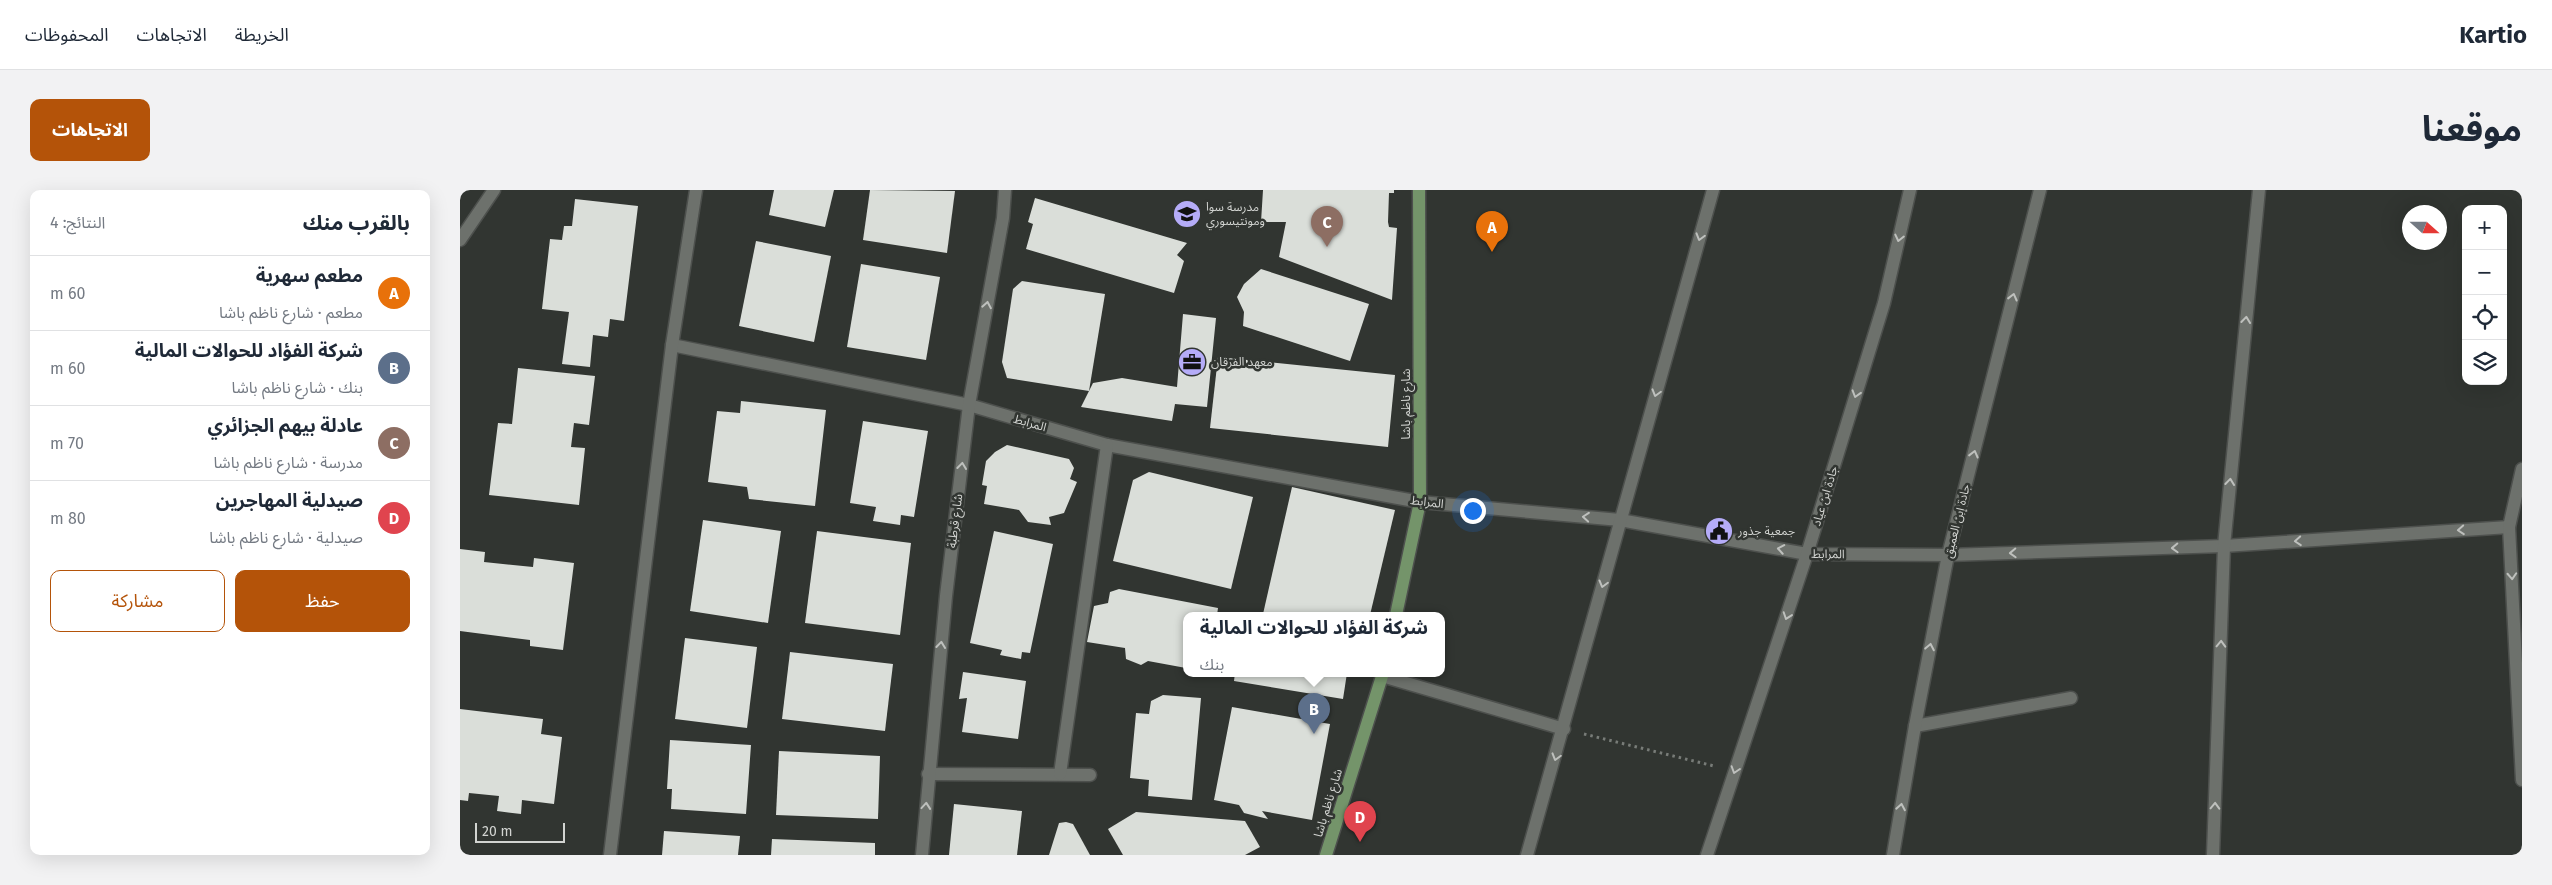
<!DOCTYPE html>
<html lang="ar">
<head>
<meta charset="utf-8">
<style>
  :root { --surface:#fff; --page:#f2f2f3; --text:#1f2937; --muted:#747a83; --line:#e0e1e3; --accent:#b45309 }
  body { margin:0; font-family:"Fira Sans","Noto Sans Arabic",sans-serif; background:var(--page); color:var(--text); direction:rtl }
  .controls { position:absolute; right:15px; top:15px; display:grid; overflow:hidden; border-radius:10px; box-shadow:0 5px 20px #0002 }
  .controls button { width:45px; height:45px; display:grid; place-items:center; padding:0; border:0; border-bottom:1px solid var(--line); background:var(--surface); color:var(--text); font:25px sans-serif }
  .compass { position:absolute; left:1942px; top:15px; width:45px; height:45px; border-radius:50%; background:var(--surface); box-shadow:0 5px 20px #0002; rotate:111deg }
  .scale { position:absolute; left:15px; bottom:12px; width:90px; box-sizing:border-box; padding-left:5px; border:2px solid #d2d4d1; border-top:0; font-size:14px; line-height:18px; white-space:nowrap; color:#d2d4d1; -webkit-text-stroke:4px #313531; paint-order:stroke }
  .you { position:absolute; left:1012px; top:320px; width:18px; height:18px; margin:-12px; border:4px solid #fff; border-radius:50%; background:#1a73e8; box-shadow:0 0 0 8px #1a73e833 }
  .badge { display:grid; place-items:center; width:32px; height:32px; border-radius:50%; background:var(--accent); color:#fff; font-size:16px; font-weight:700 }
  .pin { position:absolute; translate:-50% -41px; filter:drop-shadow(0 1px 2px #0008) }
  .pin::after { content:''; position:absolute; top:26px; width:18px; height:15px; background:inherit; clip-path:polygon(0 0,100% 0,50% 100%) }
  .popup { position:absolute; left:723px; top:422px; width:262px; height:65px; box-sizing:border-box; display:grid; place-content:center; border-radius:10px; background:var(--surface); filter:drop-shadow(0 1px 4px #0005); font-size:16px; white-space:nowrap; color:var(--muted) }
  .popup b { font-size:19px; color:var(--text) }
  .popup::after { content:''; position:absolute; left:50%; top:100%; margin-left:-10px; border:10px solid transparent; border-top-color:var(--surface) }
  .list { margin:0; padding:0; list-style:none }
  h2 { display:flex; justify-content:space-between; align-items:center; height:65px; margin:0; padding:0 20px; font-size:21px }
  h2 small { font-size:16px; font-weight:400; color:var(--muted) }
  .list li { display:grid; grid-template-columns:32px 1fr auto; gap:15px; align-items:center; box-sizing:border-box; height:75px; padding:0 20px; border-top:1px solid var(--line) }
  .list b { display:block; font-size:19px; white-space:nowrap }
  .list p { margin:0; font-size:16px; white-space:nowrap; color:var(--muted) }
  .list em { font-size:16px; font-style:normal; color:var(--muted) }
  .actions { display:flex; gap:10px; padding:15px 20px }
  .actions a { flex:1; padding:11px 0; border:1px solid var(--accent); border-radius:10px; text-align:center; font-size:18px; color:var(--accent) }
  .actions .main { background:var(--accent); color:#fff }
  .icon { flex:none; width:28px; height:28px; fill:none; stroke:currentColor; stroke-width:2; stroke-linecap:round; stroke-linejoin:round }
  .map { position:relative; flex:none; width:2062px; height:665px; overflow:hidden; direction:ltr; border-radius:10px }
  header { display:flex; align-items:center; gap:30px; box-sizing:border-box; height:70px; padding:0 25px; background:var(--surface); border-bottom:1px solid var(--line) }
  header strong { font-size:24px }
  nav { display:flex; gap:28px; margin-inline-start:auto; font-size:18px }
  .intro { display:flex; align-items:center; justify-content:space-between; box-sizing:border-box; height:120px; padding:0 30px }
  h1 { margin:0; font-size:35px }
  .button { padding:12px 22px; border-radius:10px; background:var(--accent); color:#fff; font-size:18px; font-weight:700 }
  main { display:flex; gap:30px; padding:0 30px }
  aside { flex:1; background:var(--surface); border-radius:10px; box-shadow:0 5px 20px #0002 }
  .map>svg:first-child { display:block }
</style>
</head>
<body>
<header>
<strong>Kartio</strong>
<nav><a>الخريطة</a><a>الاتجاهات</a><a>المحفوظات</a></nav>
</header>
<div class="intro"><h1>موقعنا</h1><a class="button">الاتجاهات</a></div>
<main>
<div class="map">
<svg width="2062" height="665" viewBox="0 0 2062 665">
  <rect width="100%" height="100%" fill="#313531"/>
  <g fill="#daded9">
    <polygon points="314,0 374,0 365,37 309,25"/>
    <polygon points="410,0 495,1 487,63 403,50"/>
    <polygon points="803,0 934,0 934,3 929,3 928,32 929,37 937,38 932,110 819,67 826,32 801,32"/>
    <polygon points="575,8 727,53 717,65 724,71 714,103 566,59 573,34 568,32"/>
    <polygon points="115,9 178,16 164,131 150,129 148,147 133,145 130,177 102,174 109,122 82,119 90,49 102,50 104,36 112,36"/>
    <polygon points="296,51 371,66 354,152 279,136"/>
    <polygon points="401,74 480,87 466,170 387,157"/>
    <polygon points="801,79 909,114 890,171 783,136 784,122 777,107 784,94"/>
    <polygon points="562,91 645,104 629,201 547,188 542,172 553,99"/>
    <polygon points="723,124 756,128 747,217 715,214 712,231 621,217 633,193 662,188 717,197"/>
    <polygon points="758,167 935,185 928,257 750,238"/>
    <polygon points="58,178 135,186 129,235 114,233 111,257 125,258 119,315 29,305 38,233 52,234"/>
    <polygon points="281,211 366,220 355,316 289,309 287,297 248,292 257,221 280,223"/>
    <polygon points="403,231 468,241 454,327 441,325 440,335 413,331 416,317 390,313"/>
    <polygon points="547,255 609,269 614,278 610,289 617,292 604,323 589,327 591,335 568,332 559,320 524,314 527,296 522,295 526,271 535,262"/>
    <polygon points="689,282 793,307 771,399 653,371 673,290"/>
    <polygon points="832,297 935,320 910,425 803,424"/>
    <polygon points="243,330 321,341 308,433 230,421"/>
    <polygon points="357,341 451,353 440,445 345,433"/>
    <polygon points="534,341 593,354 570,463 562,462 561,469 540,465 542,460 510,453"/>
    <polygon points="0,359 25,362 24,372 73,377 74,368 114,373 103,460 70,456 70,450 0,441"/>
    <polygon points="659,399 758,418 757,425 726,425 726,478 688,471 681,475 666,469 665,458 627,452 634,416 648,413 650,402"/>
    <polygon points="225,448 297,457 287,538 215,529"/>
    <polygon points="330,462 433,474 425,541 322,529"/>
    <polygon points="503,482 566,491 558,549 502,542 507,508 499,509"/>
    <polygon points="775,483 887,483 883,509 774,491"/>
    <polygon points="703,505 741,508 732,610 688,606 689,590 670,588 676,523 689,524 691,511"/>
    <polygon points="772,517 870,534 852,630 802,621 808,629 784,623 779,615 754,610"/>
    <polygon points="0,519 83,529 81,544 102,547 94,614 62,610 61,624 37,621 39,606 9,603 8,611 0,610"/>
    <polygon points="210,550 291,555 286,624 211,619 212,599 207,599"/>
    <polygon points="319,561 420,566 418,629 316,625"/>
    <polygon points="494,614 562,621 557,665 489,665"/>
    <polygon points="676,622 785,631 800,657 785,665 663,665 648,639"/>
    <polygon points="606,632 613,634 630,665 589,665 599,633"/>
    <polygon points="204,641 280,646 278,665 202,665"/>
    <polygon points="312,649 415,653 415,665 311,665"/>
  </g>
  <g fill="none" stroke-linecap="round" stroke-linejoin="round">
    <defs>
      <g id="minor">
        <polyline points="212,155 509,215 647,255 960,312 1160,330 1347,364 1488,365 1764,356 2049,337"/>
        <polyline points="2062,279 2049,337 2062,590"/>
        <polyline points="922,486 1104,539"/>
        <polyline points="1455,536 1611,508"/>
        <polyline points="468,584 630,585"/>
        <polyline points="600,584 647,255"/>
        <polyline points="150,665 212,155 236,0"/>
        <polyline points="462,665 486,406 509,215 543,28 545,0"/>
        <polyline points="1067,665 1253,0"/>
        <polyline points="1247,665 1347,364 1424,113 1450,0"/>
        <polyline points="1433,665 1455,536 1488,365 1580,0"/>
        <polyline points="1753,665 1764,356 1799,0"/>
      </g>
      <polyline id="secondary" points="0,50 34,0"/>
      <g id="primary">
        <polyline points="936,425 960,312 959,0"/>
        <polyline points="866,665 923,483"/>
      </g>
    </defs>
    <use href="#minor" stroke="#4d504d" stroke-width="15"/>
    <use href="#secondary" stroke="#4d504d" stroke-width="15"/>
    <use href="#primary" stroke="#4d504d" stroke-width="15"/>
    <polyline stroke="#787c78" stroke-width="3" stroke-dasharray="2.5 4" stroke-linecap="butt" points="1124,544 1254,576"/>
    <use href="#minor" stroke="#6d716c" stroke-width="12"/>
    <use href="#secondary" stroke="#6d716c" stroke-width="12"/>
    <use href="#primary" stroke="#74946a" stroke-width="12"/>
  </g>
  <defs><path id="oneway-chevron" d="M-2-3.5L2.5 0L-2 3.5" fill="none" stroke-width="1.6" stroke-linecap="round" stroke-linejoin="round" transform="scale(1.25)"/></defs>
  <g stroke="#bec0bd">
    <use href="#oneway-chevron" transform="translate(1240 47) rotate(106)"/>
    <use href="#oneway-chevron" transform="translate(1439 48) rotate(103)"/>
    <use href="#oneway-chevron" transform="translate(1553 107) rotate(-76)"/>
    <use href="#oneway-chevron" transform="translate(527 115) rotate(-80)"/>
    <use href="#oneway-chevron" transform="translate(1786 130) rotate(-84)"/>
    <use href="#oneway-chevron" transform="translate(1196 203) rotate(106)"/>
    <use href="#oneway-chevron" transform="translate(1396 204) rotate(107)"/>
    <use href="#oneway-chevron" transform="translate(1514 264) rotate(-76)"/>
    <use href="#oneway-chevron" transform="translate(502 276) rotate(-83)"/>
    <use href="#oneway-chevron" transform="translate(1770 292) rotate(-84)"/>
    <use href="#oneway-chevron" transform="translate(1126 327) rotate(-175)"/>
    <use href="#oneway-chevron" transform="translate(2001 340) rotate(176)"/>
    <use href="#oneway-chevron" transform="translate(1838 351) rotate(176)"/>
    <use href="#oneway-chevron" transform="translate(1715 358) rotate(178)"/>
    <use href="#oneway-chevron" transform="translate(1321 359) rotate(-170)"/>
    <use href="#oneway-chevron" transform="translate(1553 363) rotate(178)"/>
    <use href="#oneway-chevron" transform="translate(2052 386) rotate(87)"/>
    <use href="#oneway-chevron" transform="translate(1143 394) rotate(105)"/>
    <use href="#oneway-chevron" transform="translate(1327 426) rotate(109)"/>
    <use href="#oneway-chevron" transform="translate(1761 454) rotate(-88)"/>
    <use href="#oneway-chevron" transform="translate(481 455) rotate(-84)"/>
    <use href="#oneway-chevron" transform="translate(1470 457) rotate(-79)"/>
    <use href="#oneway-chevron" transform="translate(1096 567) rotate(106)"/>
    <use href="#oneway-chevron" transform="translate(1275 580) rotate(108)"/>
    <use href="#oneway-chevron" transform="translate(466 616) rotate(-85)"/>
    <use href="#oneway-chevron" transform="translate(1755 616) rotate(-88)"/>
    <use href="#oneway-chevron" transform="translate(1441 617) rotate(-80)"/>
  </g>
  <defs>
    <symbol id="school-disc" viewBox="-11 -11 22 22"><circle r="9.5" fill="#b5acf8" stroke="#313531"/><path d="M0-5L7-2L0 1L-7-2ZM-4 1L0 2.5L4 1V4Q0 6-4 4Z" fill="#111"/></symbol>
    <symbol id="office-disc" viewBox="-11 -11 22 22"><circle r="9.5" fill="#b5acf8" stroke="#313531"/><path d="M-6-3h4V-5.5h4V-3h4V5H-6ZM-1-4.5V-3h2v-1.5ZM-6 0V1H6V0Z" fill="#111"/></symbol>
    <symbol id="civic-disc" viewBox="-11 -11 22 22"><circle r="9.5" fill="#b5acf8" stroke="#313531"/><path d="M-.6-6.5H3V-4.5H.6V-3L4-1V1h2V6H-6V1h2V-1L-.6-3ZM-1.2 2.5V6h2.4V2.5Z" fill="#111"/></symbol>
  </defs>
  <g fill-rule="evenodd">
    <use href="#school-disc" x="711" y="8" width="32" height="32"/>
    <use href="#office-disc" x="716" y="156" width="32" height="32"/>
    <use href="#civic-disc" x="1243" y="325" width="32" height="32"/>
  </g>
  <g text-anchor="middle" stroke-width="5" stroke-linejoin="round" paint-order="stroke">
    <g font-size="12" fill="#d2d4d1" stroke="#313531" text-anchor="start">
      <text x="746" y="21">مدرسة سوا<tspan x="746" dy="14">ومونتيسوري</tspan></text>
      <text x="751" y="176">معهد الفرقان</text>
      <text x="1278" y="345">جمعية جذور</text>
    </g>
    <g font-size="12" fill="#d2d4d1" stroke="#313531">
      <text transform="translate(946 214) rotate(-90)" y="4">شارع ناظم باشا</text>
      <text transform="translate(570 233) rotate(16)" y="4">المرابط</text>
      <text transform="translate(1365 306) rotate(-73)" y="4">جادة ابن عياد</text>
      <text transform="translate(967 312) rotate(7)" y="4">المرابط</text>
      <text transform="translate(495 331) rotate(-83)" y="4">شارع قرطبة</text>
      <text transform="translate(1497 331) rotate(-76)" y="4">جادة إبن العميق</text>
      <text transform="translate(1368 364) rotate(1)" y="4">المرابط</text>
      <text transform="translate(868 613) rotate(-73)" y="4">شارع ناظم باشا</text>
    </g>
  </g>
</svg>
<div class="controls">
<button>+</button>
<button>−</button>
<button><svg class="icon" aria-label="locate" viewBox="0 0 24 24"><circle cx="12" cy="12" r="6"/><path d="M12 2v4M12 18v4M2 12h4M18 12h4"/></svg></button>
<button><svg class="icon" aria-label="layers" viewBox="0 0 24 24"><path d="M12 4l9 5-9 5-9-5zM3 14l9 5 9-5"/></svg></button>
</div>
<svg class="compass" viewBox="-18 -18 36 36"><path d="M0-13l5 13h-10z" fill="#e53935"/><path d="M0 13l5-13h-10z" fill="#747a83"/></svg>
<div class="scale">20 m</div>
<div class="you"></div>
<div class="pin badge" style="left:1032px;top:62px;background:#e8710a">A</div>
<div class="pin badge" style="left:854px;top:544px;background:#5c6f8a">B</div>
<div class="popup"><b>شركة الفؤاد للحوالات المالية</b>بنك</div>
<div class="pin badge" style="left:867px;top:57px;background:#8d6e63">C</div>
<div class="pin badge" style="left:900px;top:652px;background:#e0444e">D</div>
</div>
<aside>
<h2>بالقرب منك<small>النتائج: 4</small></h2>
<ul class="list">
<li><span class="badge" style="background:#e8710a">A</span><div><b>مطعم سهرية</b><p>مطعم · شارع ناظم باشا</p></div><em>60 m</em></li>
<li><span class="badge" style="background:#5c6f8a">B</span><div><b>شركة الفؤاد للحوالات المالية</b><p>بنك · شارع ناظم باشا</p></div><em>60 m</em></li>
<li><span class="badge" style="background:#8d6e63">C</span><div><b>عادلة بيهم الجزائري</b><p>مدرسة · شارع ناظم باشا</p></div><em>70 m</em></li>
<li><span class="badge" style="background:#e0444e">D</span><div><b>صيدلية المهاجرين</b><p>صيدلية · شارع ناظم باشا</p></div><em>80 m</em></li>
</ul>
<div class="actions"><a class="main">حفظ</a><a>مشاركة</a></div>
</aside>
</main>
</body>
</html>
